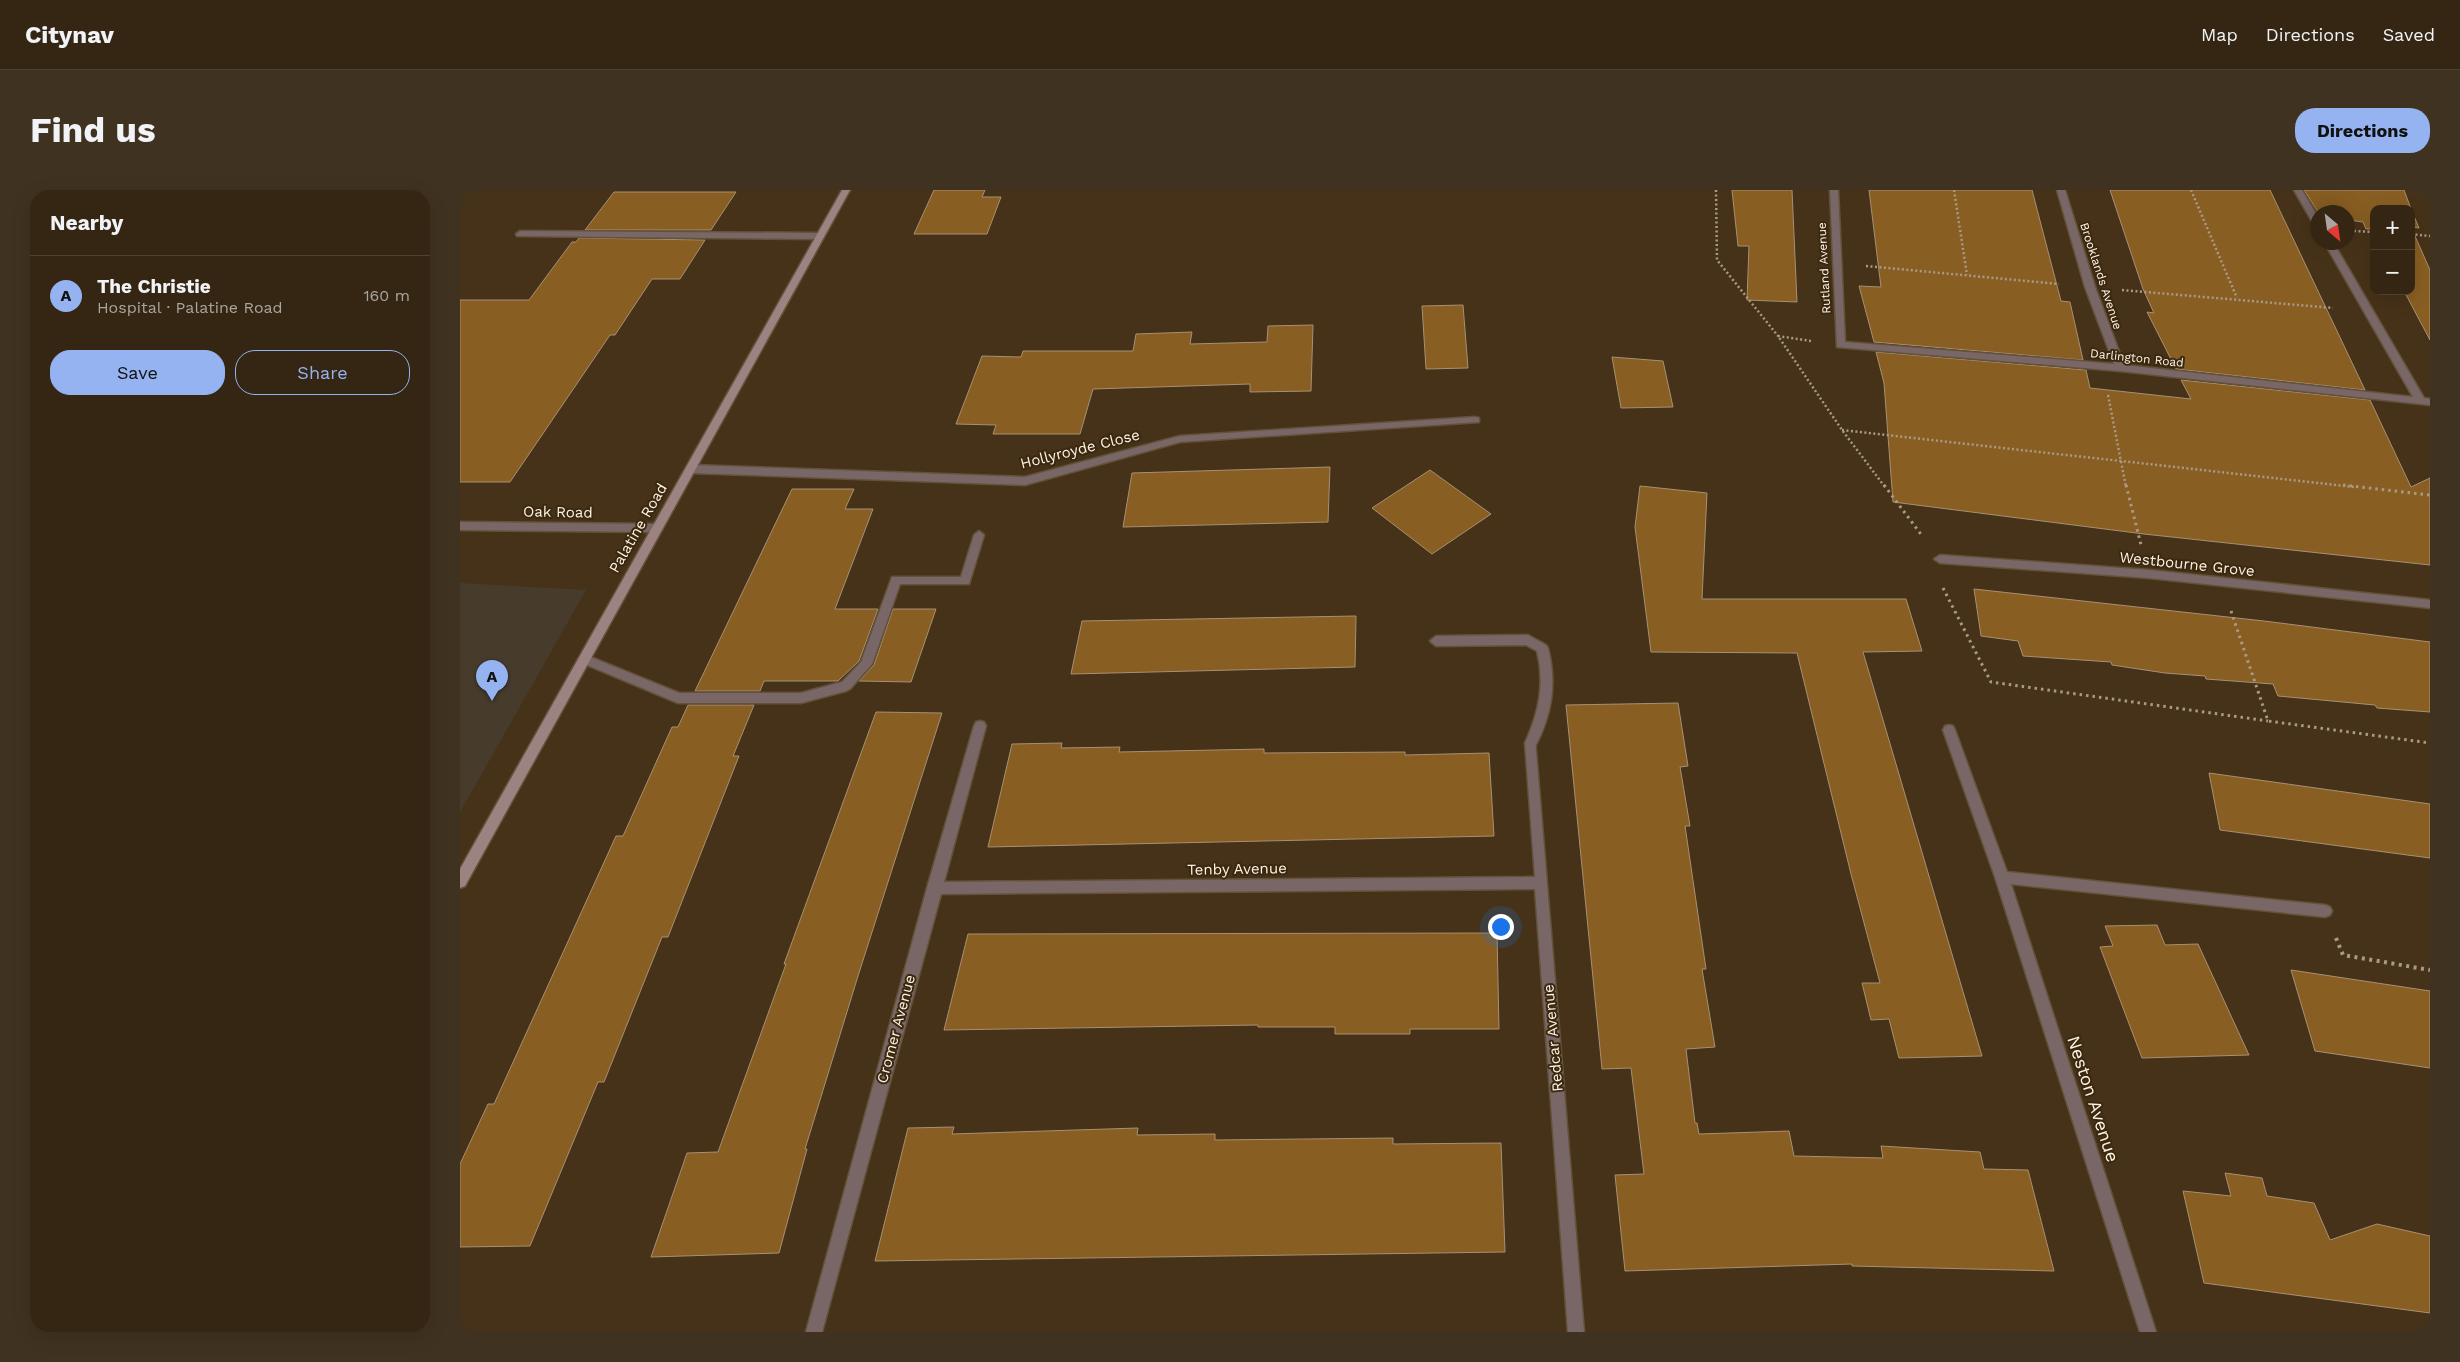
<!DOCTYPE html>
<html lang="en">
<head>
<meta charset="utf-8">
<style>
  :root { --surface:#342612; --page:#3f3220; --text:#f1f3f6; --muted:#a9a59f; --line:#4e4332; --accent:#95b2f1 }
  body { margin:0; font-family:"Work Sans",sans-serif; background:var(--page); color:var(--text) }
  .controls { position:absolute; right:15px; top:15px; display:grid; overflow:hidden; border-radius:10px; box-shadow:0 5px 20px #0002 }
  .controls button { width:45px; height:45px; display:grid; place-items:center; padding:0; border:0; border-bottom:1px solid var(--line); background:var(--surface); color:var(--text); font:25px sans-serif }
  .compass { position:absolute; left:1850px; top:15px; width:45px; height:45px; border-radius:50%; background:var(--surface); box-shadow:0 5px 20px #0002; rotate:151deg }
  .you { position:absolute; left:1040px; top:736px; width:18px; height:18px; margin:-12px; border:4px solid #fff; border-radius:50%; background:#1a73e8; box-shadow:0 0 0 8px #1a73e833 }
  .badge { display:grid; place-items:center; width:32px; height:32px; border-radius:50%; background:var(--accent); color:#111; font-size:16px; font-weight:700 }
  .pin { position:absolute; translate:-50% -41px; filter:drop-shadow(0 1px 2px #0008) }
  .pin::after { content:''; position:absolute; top:26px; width:18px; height:15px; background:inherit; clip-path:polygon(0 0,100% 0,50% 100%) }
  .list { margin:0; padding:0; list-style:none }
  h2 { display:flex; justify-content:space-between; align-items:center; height:65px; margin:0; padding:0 20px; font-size:21px }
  h2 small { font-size:16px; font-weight:400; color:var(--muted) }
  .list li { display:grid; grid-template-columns:32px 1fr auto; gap:15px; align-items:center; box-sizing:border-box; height:80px; padding:0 20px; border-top:1px solid var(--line) }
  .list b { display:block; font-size:19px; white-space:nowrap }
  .list p { margin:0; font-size:16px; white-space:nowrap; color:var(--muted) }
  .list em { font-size:16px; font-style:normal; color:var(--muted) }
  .actions { display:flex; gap:10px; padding:15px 20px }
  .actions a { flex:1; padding:11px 0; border:1px solid var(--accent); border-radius:20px; text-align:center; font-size:18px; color:var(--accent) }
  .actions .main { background:var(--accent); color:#111 }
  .map { position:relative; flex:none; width:1970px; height:1142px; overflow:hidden; border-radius:20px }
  header { display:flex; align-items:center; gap:30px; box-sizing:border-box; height:70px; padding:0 25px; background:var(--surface); border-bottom:1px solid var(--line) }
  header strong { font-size:24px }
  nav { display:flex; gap:28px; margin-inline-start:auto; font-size:18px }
  .intro { display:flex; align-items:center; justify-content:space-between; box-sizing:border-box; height:120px; padding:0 30px }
  h1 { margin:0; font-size:35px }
  .button { padding:12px 22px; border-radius:20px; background:var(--accent); color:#111; font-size:18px; font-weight:700 }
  main { display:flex; gap:30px; padding:0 30px }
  aside { flex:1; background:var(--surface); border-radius:20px; box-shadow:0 5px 20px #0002 }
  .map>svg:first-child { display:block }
</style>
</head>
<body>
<header>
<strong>Citynav</strong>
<nav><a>Map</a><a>Directions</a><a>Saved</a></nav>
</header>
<div class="intro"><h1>Find us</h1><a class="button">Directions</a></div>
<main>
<aside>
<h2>Nearby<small></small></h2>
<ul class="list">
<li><span class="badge">A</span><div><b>The Christie</b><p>Hospital · Palatine Road</p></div><em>160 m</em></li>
</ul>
<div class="actions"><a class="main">Save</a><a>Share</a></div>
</aside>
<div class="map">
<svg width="1970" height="1142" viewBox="0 0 1970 1142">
  <rect width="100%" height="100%" fill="#463218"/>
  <polygon fill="#473c2c" points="0,393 126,400 0,622"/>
  <g fill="#885e22" stroke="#a89074">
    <polygon points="474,0 525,0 522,7 541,7 527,44 454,44"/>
    <polygon points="1272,0 1332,0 1337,112 1287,110 1289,56 1278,56"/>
    <polygon points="1409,0 1572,0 1601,111 1610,112 1623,170 1414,152 1399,96 1421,97"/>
    <polygon points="1650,0 1810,0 1905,200 1716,179 1687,122 1694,123 1683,99"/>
    <polygon points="1844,0 1944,0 1951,19 1914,19 1914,43 1912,39 1906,39 1903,32 1888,30 1888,22 1858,22"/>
    <polygon points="154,2 276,2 251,40 125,40"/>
    <polygon points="1951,19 1959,38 1951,37 1970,80 1970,150 1944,101 1951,101"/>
    <polygon points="119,48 245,50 220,89 192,89 155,145 150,145 50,292 0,292 0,110 69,110 112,52 116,52"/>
    <polygon points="1003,115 1008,178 966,179 962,116"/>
    <polygon points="853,135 851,201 790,202 790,194 633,199 620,244 533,244 536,235 496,234 522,166 561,167 563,161 673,161 676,144 732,142 730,154 807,152 808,136"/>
    <polygon points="1416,162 1626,180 1630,198 1731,209 1721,190 1910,210 1951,297 1970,288 1970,375 1684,344 1433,312 1424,193"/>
    <polygon points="1152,167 1203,171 1213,217 1161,218"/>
    <polygon points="870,277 868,332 663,337 672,283"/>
    <polygon points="970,280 1031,324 972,364 912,318"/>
    <polygon points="1180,296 1247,303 1242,409 1446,409 1462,461 1403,462 1522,866 1439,868 1429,829 1411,830 1402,793 1420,793 1391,684 1337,463 1191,462 1175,337"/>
    <polygon points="332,299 394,299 385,319 413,319 375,419 418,419 399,471 378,491 304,491 300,501 235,501"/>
    <polygon points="1514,399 1804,431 1970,452 1970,522 1917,518 1915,515 1818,506 1813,494 1746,489 1745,486 1705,483 1652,475 1651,472 1563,466 1558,451 1521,446"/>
    <polygon points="433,419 476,419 451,492 399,491 414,475"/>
    <polygon points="896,426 895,477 611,484 622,431"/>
    <polygon points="1218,513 1228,576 1220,577 1230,636 1225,636 1246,779 1242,779 1255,857 1226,859 1235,933 1237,933 1239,944 1329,941 1334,966 1423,968 1421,956 1520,962 1524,979 1568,980 1594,1081 1392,1076 1392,1074 1165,1081 1155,985 1184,984 1171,878 1142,879 1106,515"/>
    <polygon points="228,515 294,515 273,566 279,566 208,747 202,747 144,892 138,892 70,1056 0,1057 0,974 28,914 34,914 156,646 163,646 212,537 218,537"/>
    <polygon points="416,522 482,523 398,786 345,959 347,959 319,1063 191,1067 227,963 258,962 326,774 324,774"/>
    <polygon points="602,553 601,558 660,557 659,562 804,559 804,563 945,562 945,565 1029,563 1034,646 528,657 552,554"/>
    <polygon points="1749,583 1970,614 1970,668 1760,640"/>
    <polygon points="1697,735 1705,755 1738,754 1789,865 1682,868 1640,757 1653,756 1645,736"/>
    <polygon points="1037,743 1039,839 950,839 950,844 875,844 875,837 798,837 798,835 484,840 508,744"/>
    <polygon points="1831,780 1970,801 1970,878 1855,861"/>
    <polygon points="494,937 492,944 678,938 677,945 755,944 755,950 933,948 933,954 1041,953 1045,1062 415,1071 448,938"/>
    <polygon points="1765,983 1802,988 1807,1006 1854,1013 1870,1050 1917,1034 1970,1046 1970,1123 1744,1093 1723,1001 1771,1006"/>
  </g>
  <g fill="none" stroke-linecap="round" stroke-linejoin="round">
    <defs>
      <g id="service">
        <polygon points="60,41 360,43 364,46 360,49 57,46 56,44"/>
        <polygon points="519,341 524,345 509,394 440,394 412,474 390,499 386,501 341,513 218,513 120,472 118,469 124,464 128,466 219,503 341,503 382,492 401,472 432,387 501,387 514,345"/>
        <path d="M 1068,445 L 1086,455 L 1088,458 C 1097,494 1092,524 1075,557 L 1067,557 L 1065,553 C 1079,522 1085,494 1077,461 L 1066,455 L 976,456 L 970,451 L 976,446 Z"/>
      </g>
      <g id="minor">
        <polygon points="1370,0 1378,0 1385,152 1654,174 1625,97 1597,0 1605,0 1635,97 1664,175 1953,207 1864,52 1873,52 1964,208 1970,209 1970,215 1660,181 1377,157"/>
        <polygon points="1834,0 1842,0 1858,27 1858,37 1854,35"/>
        <polygon points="1015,227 1019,228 1019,232 720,252 565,295 231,283 226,279 231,275 565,287 720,246"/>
        <polygon points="0,332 195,334 200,338 195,342 0,340"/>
        <polygon points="1480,365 1689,380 1970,410 1970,418 1689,388 1480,373 1474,369"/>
        <polygon points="520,531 524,532 526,536 484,692 1075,687 1065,553 1067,549 1075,549 1124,1142 1108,1142 1075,699 481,704 362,1142 346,1142 467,698 514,536 516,532"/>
        <polygon points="1489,535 1493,536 1495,540 1547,682 1865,715 1870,717 1872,721 1870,725 1865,727 1551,694 1696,1142 1680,1142 1535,687 1483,540 1485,536"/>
      </g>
      <polygon id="secondary" points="382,0 390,0 5,696 0,698 0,679"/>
    </defs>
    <use href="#service" stroke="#635139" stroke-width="3"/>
    <use href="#minor" stroke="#635139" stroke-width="3"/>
    <use href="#secondary" stroke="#635139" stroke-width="3"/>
    <g stroke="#a99a87" stroke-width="2.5" stroke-dasharray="2 2.5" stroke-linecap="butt">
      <polyline points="1256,0 1257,70 1318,146"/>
      <polyline points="1494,0 1507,85"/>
      <polyline points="1731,0 1777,108"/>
      <polyline points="1969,0 1970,2"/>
      <polyline points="1894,41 1914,42"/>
      <polyline points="1951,44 1970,46"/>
      <polyline points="1406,76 1599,94"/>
      <polyline points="1662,100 1873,118"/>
      <polyline points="1351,151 1318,146 1382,240 1425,297"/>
      <polyline points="1648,205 1666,297"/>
      <polyline points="1382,240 1894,297"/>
    </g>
    <g stroke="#a99a87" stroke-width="3" stroke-dasharray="2.5 4" stroke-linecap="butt">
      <polyline points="1424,295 1463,347"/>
      <polyline points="1666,295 1681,355"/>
      <polyline points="1883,295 1970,305"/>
      <polyline points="1483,398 1531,492 1808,531"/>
      <polyline points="1771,421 1808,531 1970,553"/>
    </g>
    <polyline stroke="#a99a87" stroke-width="4" stroke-dasharray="3 4.5" stroke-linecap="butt" points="1876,748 1883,765 1970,780"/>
    <use href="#service" fill="#796767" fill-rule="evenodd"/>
    <use href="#minor" fill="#796767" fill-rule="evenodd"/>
    <use href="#secondary" fill="#9d8282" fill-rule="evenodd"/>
  </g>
  <g text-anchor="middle" stroke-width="4" stroke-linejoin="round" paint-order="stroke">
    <g font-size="12" fill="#fdf3e7" stroke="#3b280e">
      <text transform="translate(1364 78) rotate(-93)" y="4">Rutland Avenue</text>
      <text transform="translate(1641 86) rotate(72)" y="4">Brooklands Avenue</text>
      <text transform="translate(1677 168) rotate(6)" y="4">Darlington Road</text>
    </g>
    <g font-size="15" fill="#fdf3e7" stroke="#3b280e">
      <text transform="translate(620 259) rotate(-14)" y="5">Hollyroyde Close</text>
      <text transform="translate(98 322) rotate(1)" y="5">Oak Road</text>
      <text transform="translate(178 338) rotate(-60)" y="5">Palatine Road</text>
      <text transform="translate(1727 374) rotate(6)" y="5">Westbourne Grove</text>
      <text transform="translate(777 679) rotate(-1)" y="5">Tenby Avenue</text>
      <text transform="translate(436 839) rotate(-75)" y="5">Cromer Avenue</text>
      <text transform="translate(1093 848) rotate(-95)" y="5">Redcar Avenue</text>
    </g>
    <g font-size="18" fill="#fdf3e7" stroke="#3b280e">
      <text transform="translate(1633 909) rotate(72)" y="6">Neston Avenue</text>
    </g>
  </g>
</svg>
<div class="controls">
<button>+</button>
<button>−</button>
</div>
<svg class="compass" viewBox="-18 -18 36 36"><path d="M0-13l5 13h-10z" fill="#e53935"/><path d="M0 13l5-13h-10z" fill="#a9a59f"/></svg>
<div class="you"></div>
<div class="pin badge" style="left:32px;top:511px">A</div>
</div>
</main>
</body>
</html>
